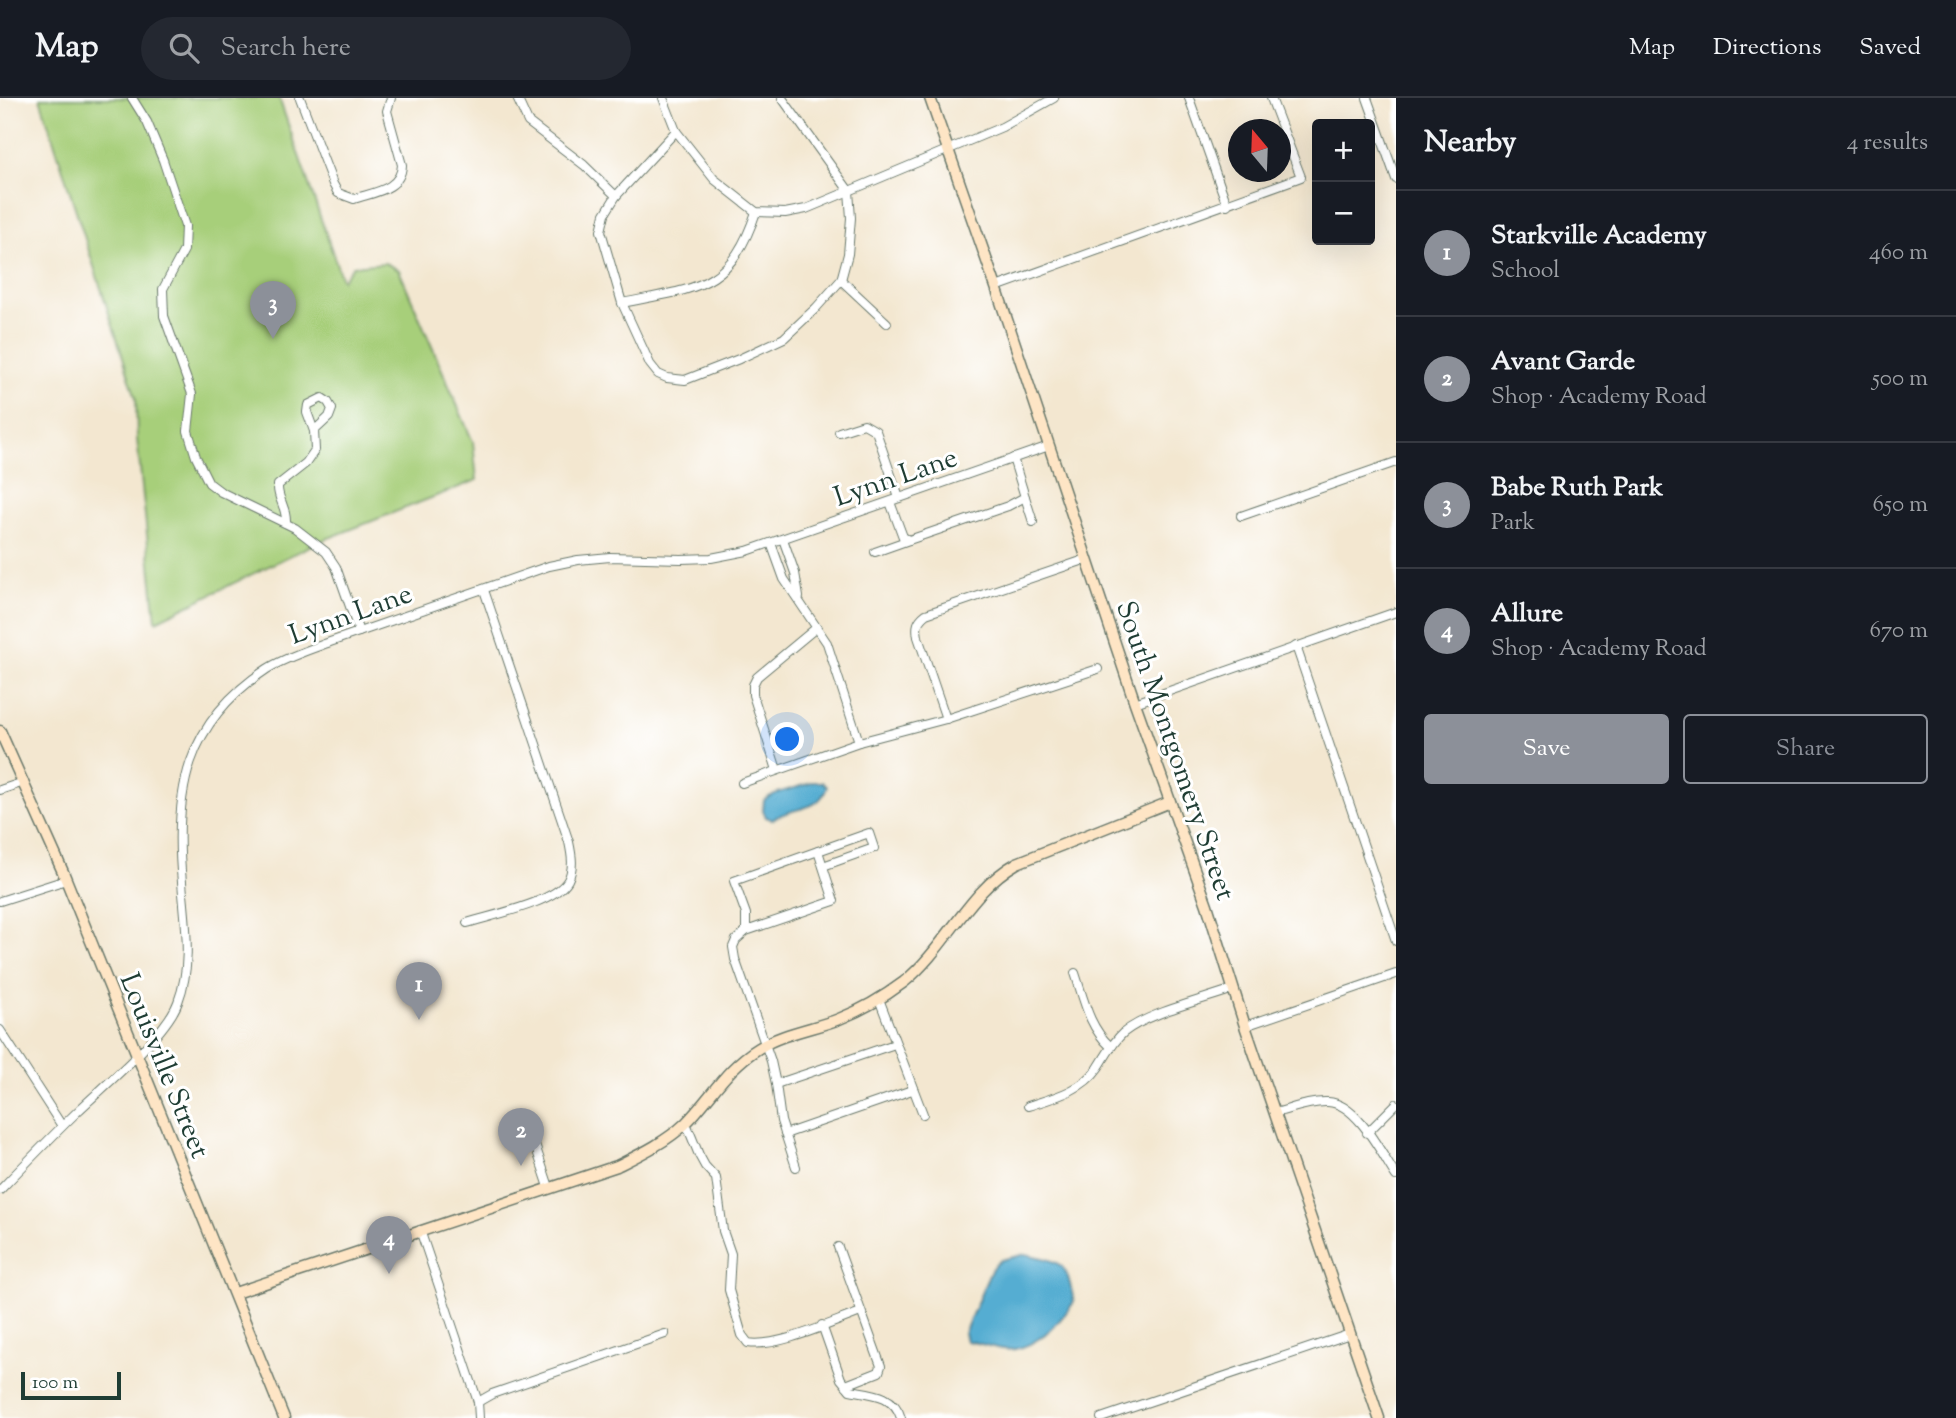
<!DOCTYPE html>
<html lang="en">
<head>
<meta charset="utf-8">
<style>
  :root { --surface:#171b24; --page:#242831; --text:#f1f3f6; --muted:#9ea1a6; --line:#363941; --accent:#8c9099 }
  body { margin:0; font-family:"Sorts Mill Goudy",serif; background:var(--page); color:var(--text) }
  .controls { position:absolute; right:21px; top:21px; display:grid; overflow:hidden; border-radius:7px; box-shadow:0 7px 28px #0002 }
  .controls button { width:63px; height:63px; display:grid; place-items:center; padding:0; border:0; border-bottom:2px solid var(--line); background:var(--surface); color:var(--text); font:35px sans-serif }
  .compass { position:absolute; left:1228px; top:21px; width:63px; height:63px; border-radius:50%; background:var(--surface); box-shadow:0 7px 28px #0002; rotate:341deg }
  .scale { position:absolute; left:21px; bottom:18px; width:100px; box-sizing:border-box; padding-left:7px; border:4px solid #1f3d34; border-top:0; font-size:19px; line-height:24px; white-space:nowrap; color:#1f3d34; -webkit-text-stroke:5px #fff; paint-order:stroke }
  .you { position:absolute; left:788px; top:642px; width:24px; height:24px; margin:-18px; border:5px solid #fff; border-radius:50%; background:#1a73e8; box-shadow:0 0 0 10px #1a73e833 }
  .badge { display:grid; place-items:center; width:46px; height:46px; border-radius:50%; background:var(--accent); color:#fff; font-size:23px; font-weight:700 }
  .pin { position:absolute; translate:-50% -58px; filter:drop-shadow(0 2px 4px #0008) }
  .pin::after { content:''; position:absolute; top:37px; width:24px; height:21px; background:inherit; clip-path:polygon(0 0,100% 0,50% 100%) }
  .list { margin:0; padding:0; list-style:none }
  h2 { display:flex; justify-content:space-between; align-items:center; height:91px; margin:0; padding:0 28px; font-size:30px }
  h2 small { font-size:23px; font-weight:400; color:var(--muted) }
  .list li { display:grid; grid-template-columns:46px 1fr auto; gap:21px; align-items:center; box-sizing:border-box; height:126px; padding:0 28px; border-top:2px solid var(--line) }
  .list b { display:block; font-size:26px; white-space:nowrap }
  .list p { margin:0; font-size:23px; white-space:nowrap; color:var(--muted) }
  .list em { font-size:23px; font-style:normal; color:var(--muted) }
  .actions { display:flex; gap:14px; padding:21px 28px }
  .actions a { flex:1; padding:16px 0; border:2px solid var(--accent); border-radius:7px; text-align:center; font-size:24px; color:var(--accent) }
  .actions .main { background:var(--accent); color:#fff }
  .icon { flex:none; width:38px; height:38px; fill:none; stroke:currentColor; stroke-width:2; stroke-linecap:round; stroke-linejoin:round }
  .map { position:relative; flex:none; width:1396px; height:1320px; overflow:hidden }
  header { display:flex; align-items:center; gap:42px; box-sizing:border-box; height:98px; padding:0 35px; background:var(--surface); border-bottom:2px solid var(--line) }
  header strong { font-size:33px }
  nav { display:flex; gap:38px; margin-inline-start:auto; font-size:24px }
  .search { width:490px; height:63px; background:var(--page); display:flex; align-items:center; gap:18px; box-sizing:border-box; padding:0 24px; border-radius:38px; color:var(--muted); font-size:26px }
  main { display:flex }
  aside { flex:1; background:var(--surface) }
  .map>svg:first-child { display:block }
</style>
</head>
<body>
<header>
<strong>Map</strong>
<div class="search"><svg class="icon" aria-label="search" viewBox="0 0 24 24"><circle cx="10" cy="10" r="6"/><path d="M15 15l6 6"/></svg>Search here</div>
<nav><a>Map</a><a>Directions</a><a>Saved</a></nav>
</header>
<main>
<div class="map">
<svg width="1396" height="1320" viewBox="0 0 1396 1320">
  <rect width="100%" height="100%" fill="#fff"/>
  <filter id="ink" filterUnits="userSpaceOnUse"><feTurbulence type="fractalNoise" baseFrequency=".0143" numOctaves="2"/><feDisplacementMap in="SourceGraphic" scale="14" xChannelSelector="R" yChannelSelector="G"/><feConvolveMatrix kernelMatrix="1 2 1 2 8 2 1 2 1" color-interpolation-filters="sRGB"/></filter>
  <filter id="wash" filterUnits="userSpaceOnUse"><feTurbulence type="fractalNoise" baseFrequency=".00686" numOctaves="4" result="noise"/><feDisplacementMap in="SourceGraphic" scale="28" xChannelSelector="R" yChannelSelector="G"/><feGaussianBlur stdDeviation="1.57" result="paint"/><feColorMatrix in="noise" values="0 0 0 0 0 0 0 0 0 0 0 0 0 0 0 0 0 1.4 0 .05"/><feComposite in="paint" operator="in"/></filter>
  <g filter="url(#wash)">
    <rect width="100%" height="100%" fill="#f3e7d0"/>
    <polygon fill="#a7cf7a" stroke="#638657" stroke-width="2" points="40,0 279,0 342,182 353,168 385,165 399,172 473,344 477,382 316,445 156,523 137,341 136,300"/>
    <g fill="#55add2" stroke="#3a7583" stroke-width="2">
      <path d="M 813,684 L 822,684 L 827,689 C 818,716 792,707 772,722 L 766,719 L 763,713 L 764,702 C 777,692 797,691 813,684 Z"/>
      <path d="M 1026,1156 C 1064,1165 1066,1164 1074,1204 C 1060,1224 1040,1246 1015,1251 C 1000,1254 981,1244 966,1243 L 964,1235 L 992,1170 L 1001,1162 Z"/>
    </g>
  </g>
  <g filter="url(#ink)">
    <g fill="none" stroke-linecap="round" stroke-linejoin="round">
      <defs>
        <g id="street">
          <polyline points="132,0 147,24 163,62 185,128 184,152 163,191 164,218 192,296 188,333 196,359 209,385 221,394 295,430 326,454 336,469 359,534"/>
          <path d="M 300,0 L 333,86 L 338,95 L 354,101 C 374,94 401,92 402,67 L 387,13 L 391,0"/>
          <polyline points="517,0 528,24 584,67 616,98"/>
          <polyline points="663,0 676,33 714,81 756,114 785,115 806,111 1002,29 1054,0"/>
          <polyline points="1189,0 1227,107"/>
          <polyline points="1367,0 1396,81"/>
          <polyline points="676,33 616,98 605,116 601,133 622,205 650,266 658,276 667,280 685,282 739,261 784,240 816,210 841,182 848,156 851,120 849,93 782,0"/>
          <polyline points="841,182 887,225"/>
          <polyline points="996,189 1301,79 1271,0"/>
          <path d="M 622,205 C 694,190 730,193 756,114"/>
          <polyline points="839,334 864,326 876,333 899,400"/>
          <polyline points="1025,399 1033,424"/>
          <polyline points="890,404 903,439 909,442 1008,408 1025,399 1013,360"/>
          <polyline points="1241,418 1396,364"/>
          <path d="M 286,425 C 287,407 277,403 278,387 L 306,365 L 315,352 L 314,333 L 329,319 L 332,311 L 328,304 L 322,300 L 308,307 L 307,314 L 314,333"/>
          <polyline points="783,441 795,475 799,499"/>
          <polyline points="771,445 784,481 827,545 859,644"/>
          <polyline points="875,454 909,442"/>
          <polyline points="1296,548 1396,843"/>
          <polyline points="1135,605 1396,514"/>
          <path d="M 946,621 L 918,539 C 916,528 917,523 926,516 L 1087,461"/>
          <polyline points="777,672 753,597 753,587 757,579 816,530"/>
          <polyline points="742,685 859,644 946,621 1098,571"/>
          <polyline points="0,692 24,684"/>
          <polyline points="818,753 869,735 874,750 823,768"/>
          <polyline points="0,803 66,782"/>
          <path d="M 467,825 C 492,817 555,805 568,782 C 574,770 572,758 569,744 L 484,492"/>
          <polyline points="746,833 746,816 734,783 818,753 834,803 746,833 736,842 733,849 735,861 771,963 776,986 781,1023 796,1069"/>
          <path d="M 1075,875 C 1084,902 1089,929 1110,948"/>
          <polyline points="879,901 923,1016"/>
          <polyline points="1245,928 1396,876"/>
          <polyline points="0,932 62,1028"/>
          <polyline points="776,986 895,946"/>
          <path d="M 1028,1008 C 1053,1000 1082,993 1098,970 C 1106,958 1112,945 1123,935 C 1147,915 1203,902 1233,891"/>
          <path d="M 1275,1015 C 1291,1011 1310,1003 1328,1004 C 1357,1005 1381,1055 1396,1078"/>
          <path d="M 686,1025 L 699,1057 L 705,1068 L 716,1080 L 723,1133 L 731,1156 L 729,1192 L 742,1237 L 748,1245 C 778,1250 832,1224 861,1214"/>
          <polyline points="528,1026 549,1089"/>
          <polyline points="1367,1035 1396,1006"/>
          <polyline points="785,1036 912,992"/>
          <path d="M 0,1092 C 26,1065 52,1038 78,1013 C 105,987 166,937 178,904 C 193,865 185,824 182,784 C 173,694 186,624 267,571 C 286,559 309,552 330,544 L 549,468 L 578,462 L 610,459 L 681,461 L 711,460 L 747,453 L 1049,348"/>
          <polyline points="420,1132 478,1304 479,1320"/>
          <polyline points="838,1149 881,1268 879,1274 846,1287"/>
          <path d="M 822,1227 L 841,1281 L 850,1292 C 872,1296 894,1296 901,1320"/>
          <polyline points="478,1304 492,1296 665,1236"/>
          <polyline points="1101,1320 1350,1236"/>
        </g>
        <g id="secondary">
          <polyline points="930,0 996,189 1135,605 1207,807 1245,928 1379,1320"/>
          <polyline points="0,633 63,774 284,1320"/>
          <path d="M 235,1195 L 617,1068 C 641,1056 666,1044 685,1026 C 711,1000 726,970 759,950 C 783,935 813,931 839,921 C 862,912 884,899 904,884 C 947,849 968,793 1017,765 L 1170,704"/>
        </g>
      </defs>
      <use href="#street" stroke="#69786b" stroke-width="10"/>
      <use href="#secondary" stroke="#69786b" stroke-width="13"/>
      <use href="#street" stroke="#fff" stroke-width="8"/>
      <use href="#secondary" stroke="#fee5c5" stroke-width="10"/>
    </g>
  </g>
  <g text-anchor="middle" stroke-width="6" stroke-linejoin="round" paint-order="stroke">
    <g font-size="28" fill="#1f3d34" stroke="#fff">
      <text transform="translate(895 378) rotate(-19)" y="10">Lynn Lane</text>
      <text transform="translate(350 515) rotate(-20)" y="10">Lynn Lane</text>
      <text transform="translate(1177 652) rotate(71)" y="10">South Montgomery Street</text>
      <text transform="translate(166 967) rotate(68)" y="10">Louisville Street</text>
    </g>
  </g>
</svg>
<div class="controls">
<button>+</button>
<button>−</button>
</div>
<svg class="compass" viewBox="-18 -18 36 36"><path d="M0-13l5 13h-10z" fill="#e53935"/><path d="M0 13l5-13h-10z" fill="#9ea1a6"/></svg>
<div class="scale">100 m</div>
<div class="you"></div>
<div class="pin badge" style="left:419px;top:922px">1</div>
<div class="pin badge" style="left:521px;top:1068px">2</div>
<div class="pin badge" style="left:273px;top:241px">3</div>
<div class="pin badge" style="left:389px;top:1176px">4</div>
</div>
<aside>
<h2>Nearby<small>4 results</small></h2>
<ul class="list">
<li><span class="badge">1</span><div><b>Starkville Academy</b><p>School</p></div><em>460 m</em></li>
<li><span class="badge">2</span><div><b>Avant Garde</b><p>Shop · Academy Road</p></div><em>500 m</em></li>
<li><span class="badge">3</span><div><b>Babe Ruth Park</b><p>Park</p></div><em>650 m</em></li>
<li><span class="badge">4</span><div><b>Allure</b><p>Shop · Academy Road</p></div><em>670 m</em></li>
</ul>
<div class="actions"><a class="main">Save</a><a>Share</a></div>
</aside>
</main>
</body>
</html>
